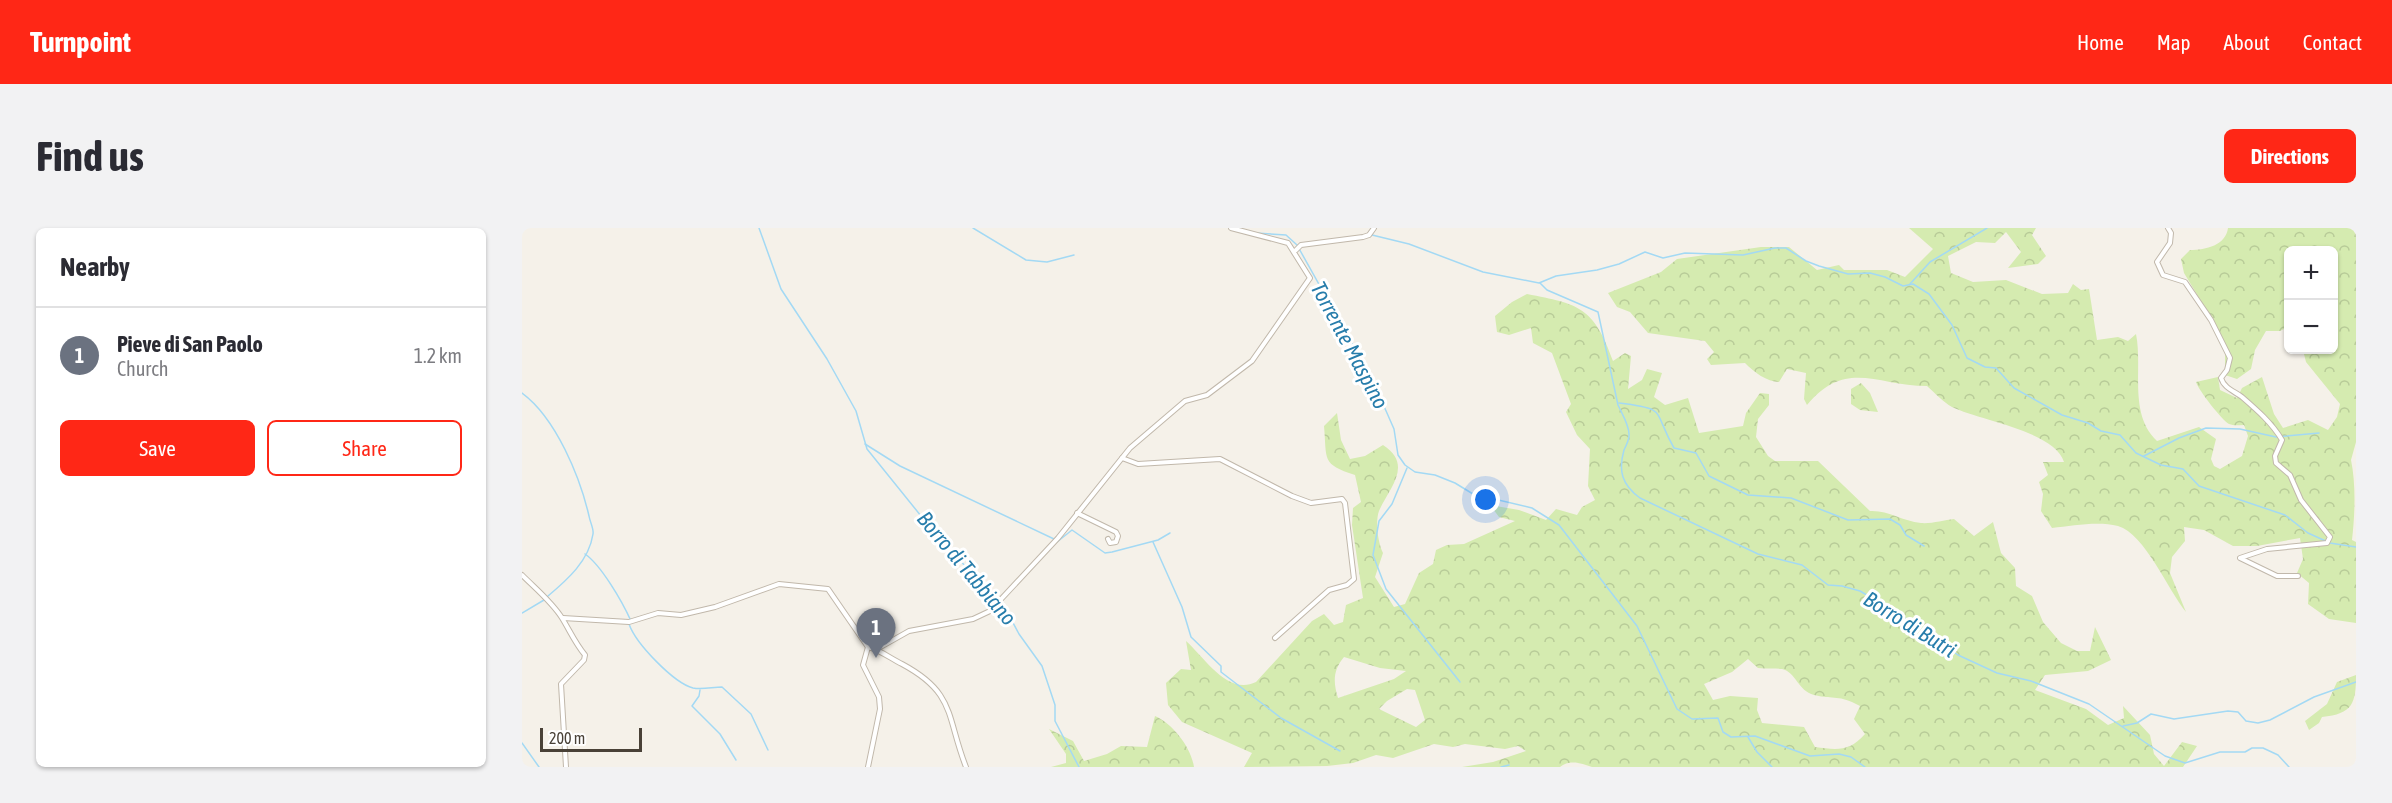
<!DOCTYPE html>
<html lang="en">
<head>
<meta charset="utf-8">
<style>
  :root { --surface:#fff; --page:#f2f2f3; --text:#2b2b33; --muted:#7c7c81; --line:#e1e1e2; --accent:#ff2716 }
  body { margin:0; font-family:"Asap Condensed",sans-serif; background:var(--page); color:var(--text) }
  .controls { position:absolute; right:18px; top:18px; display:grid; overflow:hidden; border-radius:9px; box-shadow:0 2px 4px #0004 }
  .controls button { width:54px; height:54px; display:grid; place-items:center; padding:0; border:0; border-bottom:2px solid var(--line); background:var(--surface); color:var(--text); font:30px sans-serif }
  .scale { position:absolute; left:18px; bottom:15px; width:102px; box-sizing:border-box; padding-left:6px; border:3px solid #494137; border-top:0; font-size:16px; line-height:21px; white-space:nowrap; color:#494137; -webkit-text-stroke:4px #fff; paint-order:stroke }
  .you { position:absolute; left:964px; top:272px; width:21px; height:21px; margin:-15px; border:4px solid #fff; border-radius:50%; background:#1a73e8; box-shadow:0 0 0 9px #1a73e833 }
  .badge { display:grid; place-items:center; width:39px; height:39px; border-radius:50%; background:var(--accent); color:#fff; font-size:20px; font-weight:700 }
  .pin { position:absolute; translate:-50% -50px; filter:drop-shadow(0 2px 3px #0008) }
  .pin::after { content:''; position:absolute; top:32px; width:21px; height:18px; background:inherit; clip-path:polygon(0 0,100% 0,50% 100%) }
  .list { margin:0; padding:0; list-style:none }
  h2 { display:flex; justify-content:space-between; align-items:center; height:78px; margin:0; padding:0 24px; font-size:26px }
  h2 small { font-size:20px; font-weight:400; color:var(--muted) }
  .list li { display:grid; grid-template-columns:39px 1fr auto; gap:18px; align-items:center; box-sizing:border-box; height:96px; padding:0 24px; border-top:2px solid var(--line) }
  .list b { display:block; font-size:22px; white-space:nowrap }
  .list p { margin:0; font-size:20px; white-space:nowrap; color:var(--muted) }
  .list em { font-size:20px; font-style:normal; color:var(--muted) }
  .actions { display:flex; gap:12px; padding:18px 24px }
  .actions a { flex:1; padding:14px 0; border:2px solid var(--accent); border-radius:9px; text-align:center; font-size:21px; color:var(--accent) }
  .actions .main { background:var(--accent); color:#fff }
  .map { position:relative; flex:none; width:1834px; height:539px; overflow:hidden; border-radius:9px }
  header { display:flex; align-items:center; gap:36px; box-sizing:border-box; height:84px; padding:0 30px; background:var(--accent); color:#fff }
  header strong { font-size:28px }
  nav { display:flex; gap:33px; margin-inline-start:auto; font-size:21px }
  .intro { display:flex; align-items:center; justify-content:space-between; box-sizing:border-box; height:144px; padding:0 36px }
  h1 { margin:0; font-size:42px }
  .button { padding:15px 27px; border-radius:9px; background:var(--accent); color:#fff; font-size:21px; font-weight:700 }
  main { display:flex; gap:36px; padding:0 36px }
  aside { flex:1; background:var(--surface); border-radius:9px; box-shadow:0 2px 4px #0004 }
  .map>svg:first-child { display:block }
</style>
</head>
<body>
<header>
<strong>Turnpoint</strong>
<nav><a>Home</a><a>Map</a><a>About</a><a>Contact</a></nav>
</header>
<div class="intro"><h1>Find us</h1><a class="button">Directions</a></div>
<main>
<aside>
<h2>Nearby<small></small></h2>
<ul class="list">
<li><span class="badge" style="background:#6b7280">1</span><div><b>Pieve di San Paolo</b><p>Church</p></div><em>1.2 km</em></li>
</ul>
<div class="actions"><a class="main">Save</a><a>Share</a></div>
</aside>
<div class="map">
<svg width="1834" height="539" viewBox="0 0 1834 539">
  <defs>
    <pattern id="forest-crowns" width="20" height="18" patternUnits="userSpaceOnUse" patternTransform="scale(1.5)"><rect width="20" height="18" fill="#d5ebb0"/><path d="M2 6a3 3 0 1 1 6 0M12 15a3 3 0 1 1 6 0" fill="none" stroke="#b8cb98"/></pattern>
  </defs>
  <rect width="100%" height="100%" fill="#f5f1e9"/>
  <g fill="url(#forest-crowns)" fill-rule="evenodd">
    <path d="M 1387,0 L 1514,0 L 1510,7 L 1524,28 L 1516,36 L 1486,40 L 1499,24 L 1484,4 L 1473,15 L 1454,14 L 1426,28 L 1429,45 L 1451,54 L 1484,52 L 1520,66 L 1546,65 L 1551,56 L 1559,62 L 1567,61 L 1575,112 L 1596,109 L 1606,113 L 1614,106 C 1621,140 1606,186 1635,213 L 1677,199 L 1694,211 L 1689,231 L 1692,238 L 1698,241 L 1720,228 L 1726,208 L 1722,197 C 1717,197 1712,198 1707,196 C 1700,192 1677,163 1674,154 L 1696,149 L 1698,162 L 1715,170 L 1720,160 L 1740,149 L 1752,186 L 1761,200 L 1786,192 L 1806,202 L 1815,189 L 1818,176 L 1784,134 L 1781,122 L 1812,122 L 1812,22 L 1766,22 L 1766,99 L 1758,103 L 1744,103 L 1733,122 L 1729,141 L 1715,151 L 1703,147 L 1703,121 L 1691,93 L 1662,45 L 1659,31 L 1668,22 C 1684,22 1704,17 1706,0 L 1834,0 L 1834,214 L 1829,232 C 1834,256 1833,286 1830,312 L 1834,314 L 1834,395 L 1807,391 L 1786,376 L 1787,355 L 1775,345 L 1781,331 L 1778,310 L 1735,318 L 1711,318 L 1682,302 L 1662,299 L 1663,313 L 1650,329 L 1648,345 L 1664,384 C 1646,362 1623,306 1596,298 C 1575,293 1551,298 1530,300 L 1519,283 L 1521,266 L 1517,254 L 1526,247 L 1521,234 L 1542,234 C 1533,203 1456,192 1430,179 C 1421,174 1413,165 1405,158 C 1355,158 1324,130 1285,177 L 1282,171 L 1284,145 L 1265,141 L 1257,154 C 1245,154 1232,144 1223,135 L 1189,137 L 1185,131 L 1192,124 L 1183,113 L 1126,105 L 1108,84 L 1095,79 L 1086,65 L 1139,44 L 1155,31 L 1239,19 L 1267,19 L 1295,42 L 1317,37 L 1322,42 L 1365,42 L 1383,49 L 1411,21 Z"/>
    <path d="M 1005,66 C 1057,76 1072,79 1091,133 L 1103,125 L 1109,128 L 1106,161 L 1120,152 L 1125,141 L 1140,145 L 1132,169 L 1143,177 L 1166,170 L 1177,205 L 1221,198 L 1224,185 L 1238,165 L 1247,166 L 1247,177 L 1236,191 L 1234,209 L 1246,228 L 1253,233 L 1296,233 L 1348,283 C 1366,282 1380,293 1399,295 C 1409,296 1422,292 1432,291 L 1452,308 L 1471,294 L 1479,325 L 1493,340 L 1494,358 L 1510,368 L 1521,394 L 1539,415 L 1555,423 L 1568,423 L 1573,399 L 1589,432 L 1566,443 L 1523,447 L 1513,462 L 1564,481 L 1586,497 L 1602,490 L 1601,478 L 1628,507 L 1632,526 L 1642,538 L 1660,514 L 1675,518 L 1661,539 L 1070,539 C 1060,535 1047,531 1038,539 L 940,539 L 971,534 L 1004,523 L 996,518 L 983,521 L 943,516 L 931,519 L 912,516 L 871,530 L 854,527 L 831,535 L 805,538 L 722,539 L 730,525 L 660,494 L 646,477 L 644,455 L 659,441 L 669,442 L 664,413 C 683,430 706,468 734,454 L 790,393 L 802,386 L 812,397 L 821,394 L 824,377 L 841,370 L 830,297 L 831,280 L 839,274 L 833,247 C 799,236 805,232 802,198 L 815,185 L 819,212 L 828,231 L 843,228 L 861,217 C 892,237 867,260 857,283 C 853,294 856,315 861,325 L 853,349 L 872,379 L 883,376 L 897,345 L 911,336 L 914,322 L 925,317 L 942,316 L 993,293 L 977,289 L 968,277 L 997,282 L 1024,292 L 1034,281 L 1055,287 L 1060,279 L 1073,272 L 1066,258 L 1068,221 L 1055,207 L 1044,184 L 1049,176 L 1030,125 L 1011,115 L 1009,100 L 987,107 L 975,104 L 973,88 L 990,74 ZM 822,429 L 858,440 L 884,443 L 872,451 L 816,470 C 811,454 811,442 822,429 ZM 1226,431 L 1236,440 C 1244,441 1253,440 1260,441 C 1274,444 1276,463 1292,467 C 1313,472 1316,466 1338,478 L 1332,491 L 1343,506 C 1327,524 1315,522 1293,519 L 1282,499 L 1240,495 L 1235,482 L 1236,470 L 1208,468 L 1191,472 L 1182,456 L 1210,444 ZM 885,461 L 893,462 L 903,492 L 894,499 L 857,481 L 865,473 Z"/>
    <polygon points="1339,155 1348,165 1356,184 1338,182 1329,176 1329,161"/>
    <path d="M 1834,447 C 1834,475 1831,486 1800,489 L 1797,495 L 1787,502 L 1783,493 L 1805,476 L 1815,454 Z"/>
    <path d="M 633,488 C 651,496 669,519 672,539 L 529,539 L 544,535 L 544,526 L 527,501 L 551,513 L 562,533 L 585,526 L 599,518 L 625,519 Z"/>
  </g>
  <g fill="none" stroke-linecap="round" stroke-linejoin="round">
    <g stroke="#a3d9f4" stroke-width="1.5">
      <polyline points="237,0 259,61 305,131 334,183 345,221 420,314 482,378 497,406 520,438 533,477 533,493 557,539"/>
      <polyline points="451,0 504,32 525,34 552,27"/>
      <polyline points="733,5 764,7 775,17 850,151 872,201 876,227 883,237 893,244 913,247 933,255 951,266 1010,280 1037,297 1115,398 1155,481 1170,491 1196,490 1201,504 1209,509 1233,508 1288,528 1317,526 1329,529 1343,539"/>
      <polyline points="850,7 887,16 961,44 1017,55 1034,48 1075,42 1097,36 1123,24 1141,30 1163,25 1221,27 1253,20 1264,20 1284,33 1297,38 1326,46 1348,45 1363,49 1381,58 1391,56 1407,66 1430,97 1445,130 1463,139 1474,140 1492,160 1540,187 1566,195 1579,203 1598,207 1614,225 1639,237 1661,241 1677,258 1763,287 1786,305 1808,315 1834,319"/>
      <path d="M 1018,55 L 1025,62 L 1076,84 L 1096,177 C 1100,186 1108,198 1107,208 C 1107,212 1104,218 1102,222 C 1096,243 1100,257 1118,270 L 1236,326 L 1280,337 L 1306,357 L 1320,358 L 1338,363 L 1380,388 L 1436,427 L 1475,445 L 1509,453 L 1567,476 L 1643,528 L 1663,535 L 1698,524 L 1723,524 L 1730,520 L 1741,520 L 1756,527 L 1767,539"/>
      <polyline points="1388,56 1408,34 1465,0"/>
      <path d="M 0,165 C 34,190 58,249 67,288 C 68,294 72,301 71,306 C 67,333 45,352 26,368"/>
      <path d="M 1097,175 C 1147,181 1130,182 1152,220 L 1174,225 L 1187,248 L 1226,267 L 1269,270 L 1326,292 L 1368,291 L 1378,297 L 1384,307 L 1402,318"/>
      <polyline points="343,216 378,238 532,311"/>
      <polyline points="1622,228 1657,210 1684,200 1718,201 1754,209 1797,205"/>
      <polyline points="885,240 870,276 857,293 851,327 864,361 938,454"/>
      <polyline points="535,314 550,302 583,325 590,324 636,312 648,305"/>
      <polyline points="631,314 660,379 669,409 699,438 699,444 759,490 818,523"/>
      <path d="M 63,326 C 79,337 100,373 109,393"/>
      <polyline points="0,385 22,372"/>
      <path d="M 107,396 C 114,416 152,455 171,460 C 180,462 191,459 200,459 L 229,486 L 246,522"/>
      <polyline points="178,462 177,468 170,478 198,506 214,532"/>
      <polyline points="1601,498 1615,495 1629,486 1652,491 1706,483 1716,484 1724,493 1736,495 1748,492 1792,469 1834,454"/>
      <polyline points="1226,509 1235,524 1250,539"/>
      <polyline points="0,515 17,539"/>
      <polyline points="979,539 987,537"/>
    </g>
    <defs>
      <g id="minor">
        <path d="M 1646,0 L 1649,5 L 1648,15 L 1635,34 L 1641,47 L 1663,54 L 1689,92 L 1708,130 L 1705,142 L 1699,150 C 1702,160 1712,163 1720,169 C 1735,182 1750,195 1760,212 L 1753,228 L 1754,235 L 1768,247 L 1779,272 L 1808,309 L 1805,315 L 1745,321 L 1718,330 L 1755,348 L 1776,348"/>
        <polyline points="774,22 779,17 841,9 847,7 852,0"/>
        <polyline points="600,230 616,236 698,231 770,268 789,275 820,271 823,275 832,351 825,357 807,362 753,410"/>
        <polyline points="555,285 594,304 596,308 594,314 588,315 586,311"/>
        <path d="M 0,347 C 14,361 30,374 40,390 C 48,403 53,415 63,427 L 62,432 L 39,456 L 44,539"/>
        <polyline points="41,390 107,394 136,385 159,387 193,379 257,356 306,361 346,419"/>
        <path d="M 346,419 C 358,422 368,430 380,436 C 434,465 424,488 444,539"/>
        <polyline points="346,419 341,437 357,469 358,481 346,539"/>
        <polyline points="355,421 387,403 451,391 468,383 536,310 608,220 663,173 685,167 730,133 788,50 766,15 709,0"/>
      </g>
    </defs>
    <use href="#minor" stroke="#c1b8ab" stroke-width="6"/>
    <use href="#minor" stroke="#fff" stroke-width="4"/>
  </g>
  <g text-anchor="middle" stroke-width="6" stroke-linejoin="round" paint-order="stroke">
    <g font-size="22" font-style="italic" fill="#277dab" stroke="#fff">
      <text transform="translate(828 117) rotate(62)" y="8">Torrente Maspino</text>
      <text transform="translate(445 340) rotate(50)" y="8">Borro di Tabbiano</text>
      <text transform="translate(1388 396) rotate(32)" y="8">Borro di Butri</text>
    </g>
  </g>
</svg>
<div class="controls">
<button>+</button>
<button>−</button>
</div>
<div class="scale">200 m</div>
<div class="you"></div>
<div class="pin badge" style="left:354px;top:430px;background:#6b7280">1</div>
</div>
</main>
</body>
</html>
